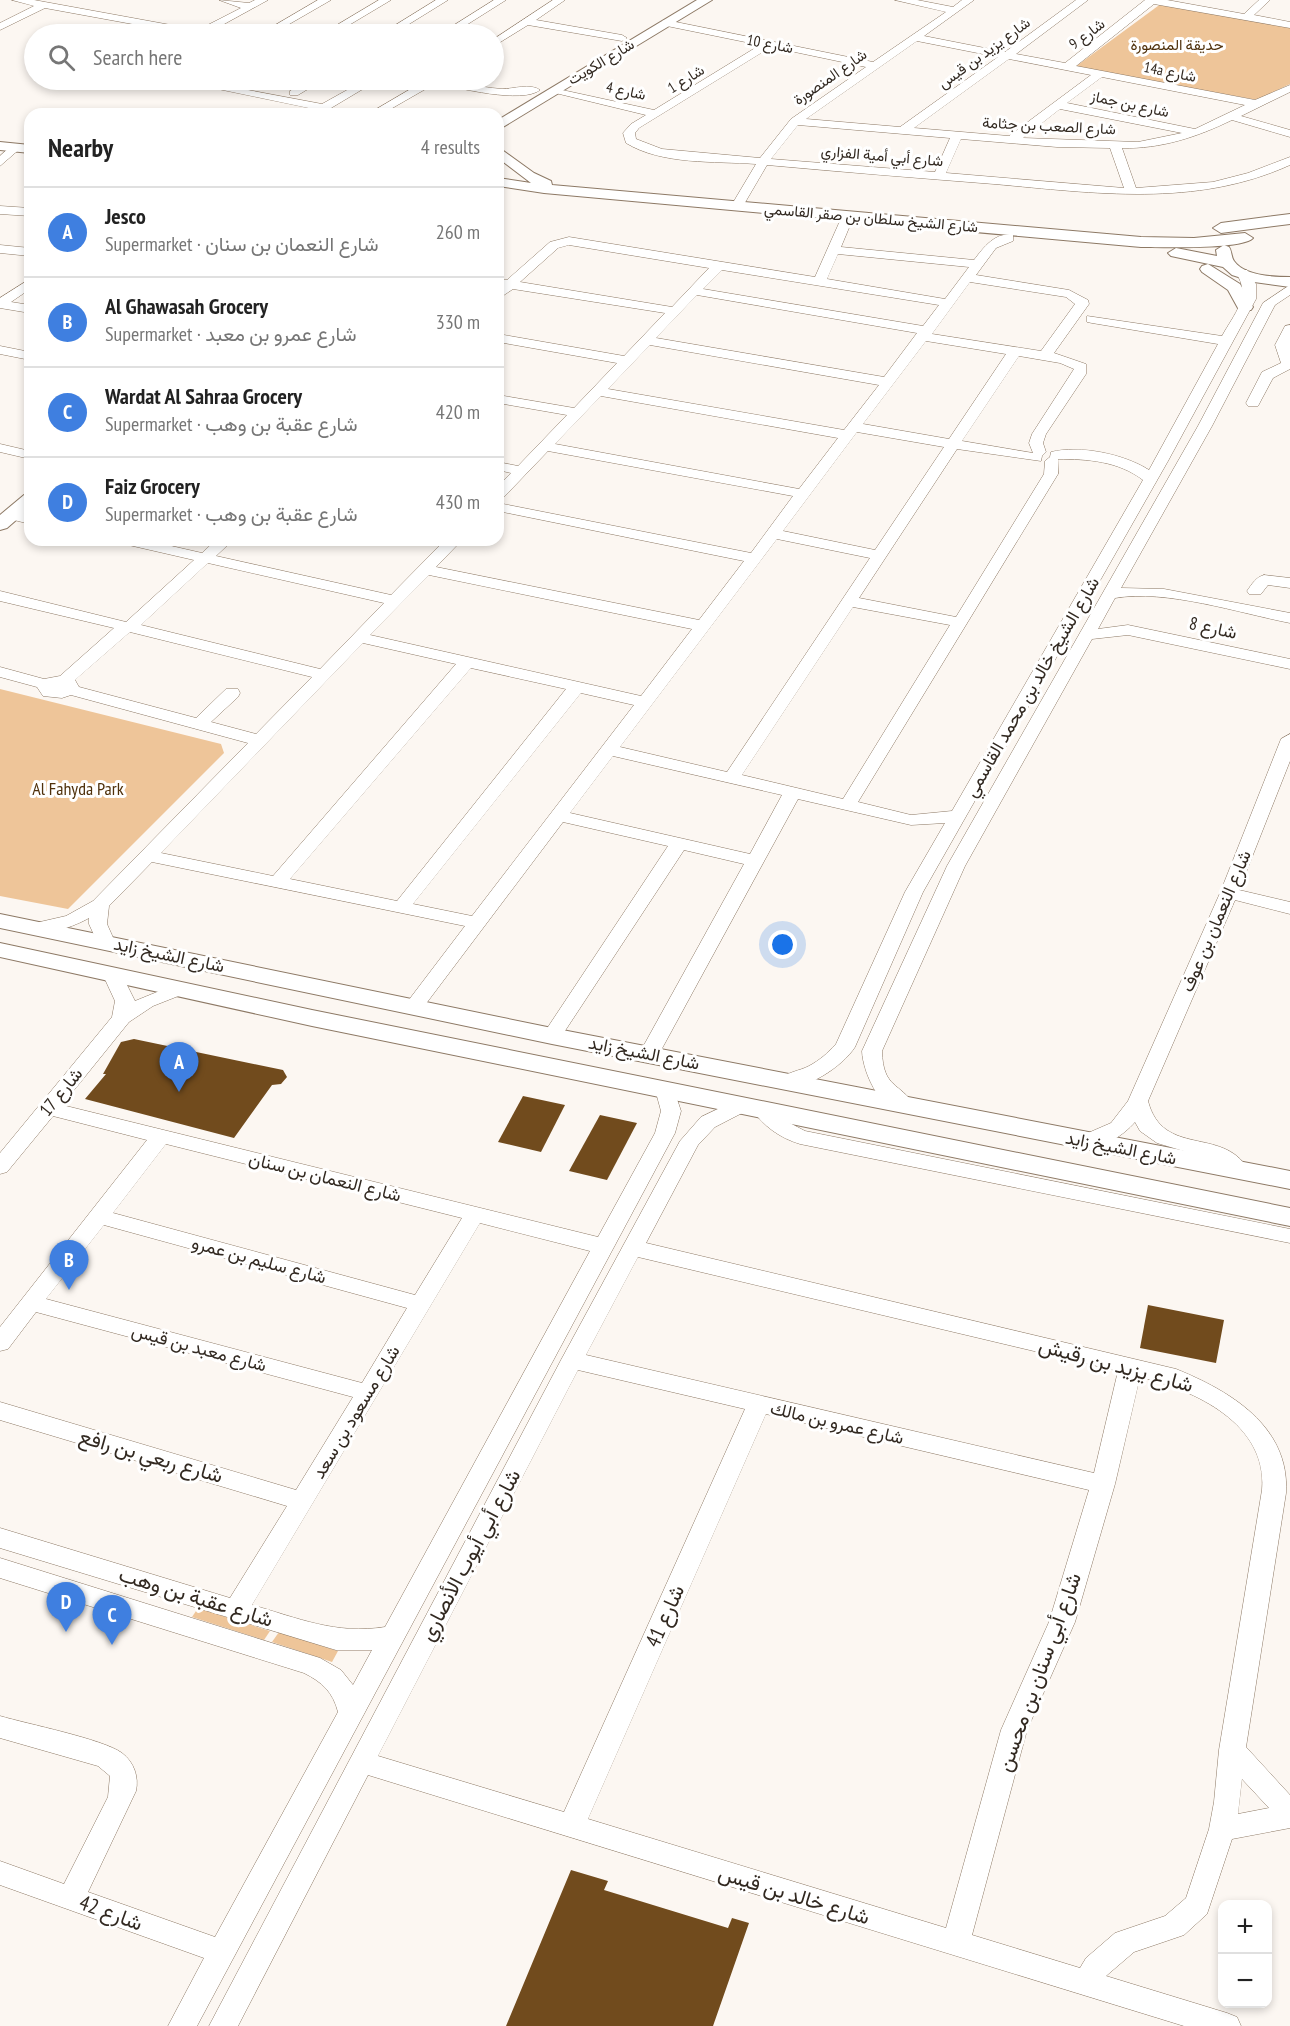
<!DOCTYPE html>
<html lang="en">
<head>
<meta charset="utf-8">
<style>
  :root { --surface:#fff; --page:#f6f6f6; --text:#222; --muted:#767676; --line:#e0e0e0; --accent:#5d5ed6 }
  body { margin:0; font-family:"PT Sans Narrow",Vazirmatn,sans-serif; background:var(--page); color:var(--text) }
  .controls { position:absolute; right:18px; bottom:18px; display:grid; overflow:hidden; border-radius:12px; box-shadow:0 3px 9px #0003 }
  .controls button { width:54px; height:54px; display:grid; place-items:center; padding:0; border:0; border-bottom:2px solid var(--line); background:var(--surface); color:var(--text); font:30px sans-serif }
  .you { position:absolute; left:783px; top:945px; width:21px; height:21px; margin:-15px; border:4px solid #fff; border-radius:50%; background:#1a73e8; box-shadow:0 0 0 9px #1a73e833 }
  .badge { display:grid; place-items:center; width:39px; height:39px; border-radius:50%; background:var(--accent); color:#fff; font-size:20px; font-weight:700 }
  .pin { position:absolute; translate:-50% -50px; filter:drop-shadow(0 2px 3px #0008) }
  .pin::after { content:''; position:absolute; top:32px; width:21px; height:18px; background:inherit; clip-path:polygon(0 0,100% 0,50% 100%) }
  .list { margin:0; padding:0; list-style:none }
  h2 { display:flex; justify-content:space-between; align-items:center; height:78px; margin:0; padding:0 24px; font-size:26px }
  h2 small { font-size:20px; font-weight:400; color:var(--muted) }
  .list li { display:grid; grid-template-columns:39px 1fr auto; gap:18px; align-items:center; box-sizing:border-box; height:90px; padding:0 24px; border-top:2px solid var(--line) }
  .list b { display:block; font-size:22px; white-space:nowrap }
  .list p { margin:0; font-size:20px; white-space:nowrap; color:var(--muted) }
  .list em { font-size:20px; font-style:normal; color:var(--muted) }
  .icon { flex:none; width:33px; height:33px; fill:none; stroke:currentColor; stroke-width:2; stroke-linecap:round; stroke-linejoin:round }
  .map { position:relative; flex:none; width:1290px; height:2026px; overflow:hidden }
  .search { position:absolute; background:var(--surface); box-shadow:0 3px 9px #0003; left:24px; top:24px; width:480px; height:66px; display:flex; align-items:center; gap:15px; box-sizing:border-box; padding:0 21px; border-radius:33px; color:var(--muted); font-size:22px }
  .panel { position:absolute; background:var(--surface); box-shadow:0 3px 9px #0003; left:24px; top:108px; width:480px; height:438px; border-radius:18px }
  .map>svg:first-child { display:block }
</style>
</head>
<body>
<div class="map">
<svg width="1290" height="2026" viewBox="0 0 1290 2026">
  <rect width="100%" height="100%" fill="#fcf7f2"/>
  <g fill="#eec599">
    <polygon points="1162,3 1290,27 1290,84 1257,100 1075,67"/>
    <polygon points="0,689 221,744 224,753 68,909 0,896"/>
    <polygon points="198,1608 270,1631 264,1640 192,1617"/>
    <polygon points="279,1632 338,1651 332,1662 272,1642"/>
  </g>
  <g fill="#714b1d">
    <polygon points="134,1039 283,1070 287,1077 281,1084 272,1085 234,1138 85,1099 106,1074 103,1074 121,1042"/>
    <polygon points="523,1096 565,1105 541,1152 498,1142"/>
    <polygon points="600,1115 637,1123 607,1180 569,1171"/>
    <polygon points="1148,1305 1224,1320 1216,1363 1140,1348"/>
    <polygon points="571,1870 608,1881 604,1890 728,1928 732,1918 749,1923 713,2026 506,2026"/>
  </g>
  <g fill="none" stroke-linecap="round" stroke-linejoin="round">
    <defs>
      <g id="minor">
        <polygon points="12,0 34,0 198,30 241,8 219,0 249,3 255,0 268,0 206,34 187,34 45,8 0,30 0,23 34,6"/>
        <polygon points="318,0 331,0 272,34 260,34"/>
        <polygon points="379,0 391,0 334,34 322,34"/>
        <polygon points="436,0 448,0 393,34 381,34"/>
        <polygon points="494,0 506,0 452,34 440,34"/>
        <polygon points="553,0 565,0 536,20 622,35 627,38 622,41 528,25 494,46 494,39"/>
        <path d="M 895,0 L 917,0 L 953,7 L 962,0 L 974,0 L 924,36 L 1005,52 L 1076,0 L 1088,0 L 1016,54 L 1065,63 L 1145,0 L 1167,0 L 1244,14 L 1259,0 L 1270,0 L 1254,15 L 1290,22 L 1290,28 L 1154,4 L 1076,66 L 1255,100 L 1290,85 L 1290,92 L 1241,116 L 1290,130 L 1290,137 L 1232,120 C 1197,137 1161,149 1122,148 L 1136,188 L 1213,182 L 1248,173 L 1290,157 L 1290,165 C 1195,208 1095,193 994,184 C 918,178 843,172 767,165 L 743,206 L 737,210 L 731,206 L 756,164 C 714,161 662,165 626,143 L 623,133 L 631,124 L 646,115 L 547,91 L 553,88 L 654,110 L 760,45 L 662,25 L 662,21 L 666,20 L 873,62 L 946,12 ZM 917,41 L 998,57 L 900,127 L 806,119 ZM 771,47 L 866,67 L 791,119 L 760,158 L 662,149 L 636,139 L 635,133 L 639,128 ZM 1009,59 L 1091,75 L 1009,136 L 914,128 ZM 1102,77 L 1245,105 L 1195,129 L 1067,103 ZM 1060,109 L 1182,133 L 1138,142 L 1023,138 ZM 798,125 L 950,138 L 935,172 L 771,159 ZM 961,139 L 1057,147 L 1110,148 L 1124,188 L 946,173 Z"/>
        <polygon points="175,80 195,80 322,104 365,80 378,80 321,114 310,114 313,109"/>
        <polygon points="265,80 279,80 265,88 257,88 257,84"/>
        <polygon points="310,80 323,80 298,95 290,95 290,91"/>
        <path d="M 426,80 C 452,80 476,87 502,89 C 514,89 530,83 540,90 C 522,104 458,88 436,83 L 382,114 L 368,114 Z"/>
        <polygon points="12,145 22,147 0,166 0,156"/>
        <polygon points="0,206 30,208 30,216 0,214"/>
        <path d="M 845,219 L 851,223 L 841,247 L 974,260 C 984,247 995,232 1013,235 L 1013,241 L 996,248 L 976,275 L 1069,290 L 1088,300 L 1089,304 L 1054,353 L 1086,364 L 1086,374 L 1046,434 L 1043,443 L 1046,452 L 1042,456 L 1041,461 L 957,449 L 859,598 L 956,617 L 1044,474 L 1045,461 L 1050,457 L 1051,452 C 1080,445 1124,454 1149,470 L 1218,344 L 1092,323 L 1087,322 L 1087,316 L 1222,336 C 1234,314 1252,296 1236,273 L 1237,270 L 1247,270 L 1256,284 L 1256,299 L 1168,461 L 923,892 L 855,1047 C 843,1066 805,1092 782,1086 L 779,1081 C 785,1072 800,1071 809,1066 C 820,1060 828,1053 836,1044 L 905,892 L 945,823 L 911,825 L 798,799 L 659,1054 L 656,1059 L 642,1059 L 639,1054 L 744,864 L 684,850 L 559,1040 L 545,1040 L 542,1036 L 668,846 L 563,822 L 422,1009 L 408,1009 L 405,1005 L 465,926 L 152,862 L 109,906 L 107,924 L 115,942 L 113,946 L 99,946 L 89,924 L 89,918 C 75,926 48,936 31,932 L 29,928 L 31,924 L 66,916 L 93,901 L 248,743 L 71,695 L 62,698 L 43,696 L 37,687 L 0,677 L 0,667 L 44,679 L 60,676 L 114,628 L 0,601 L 0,591 L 126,622 L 194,560 L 120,543 L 117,540 L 145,540 L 202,553 L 216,540 L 233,540 L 216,556 L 391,595 L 445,540 L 462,540 L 436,567 L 699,620 L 744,561 L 498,511 L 498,503 L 751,553 L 793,496 L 548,451 L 503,498 L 498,499 L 498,486 L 511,473 L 498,470 L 498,462 L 518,466 L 567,415 L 498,403 L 498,395 L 574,408 L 617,363 L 498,342 L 498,334 L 624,356 L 665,313 L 513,289 L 498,299 L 498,280 L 507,280 L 550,242 L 569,237 L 815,277 L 839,223 ZM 569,245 L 709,268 L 672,307 L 520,282 L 558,248 ZM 838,254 L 969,267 L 945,299 L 827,279 ZM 722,270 L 939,305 L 923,326 L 703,289 ZM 970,282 L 1066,297 L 1075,304 L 1041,351 L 932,334 ZM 697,295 L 917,333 L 884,377 L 656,338 ZM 926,341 L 1006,354 L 949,439 L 863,424 ZM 650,345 L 879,385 L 844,430 L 608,389 ZM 1019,356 L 1060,363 L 1074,369 L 1032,434 L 1029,443 L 1033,453 L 962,441 ZM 601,396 L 838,438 L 799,489 L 555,444 ZM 857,432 L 944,447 L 875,550 L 783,531 ZM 1058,459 C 1088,459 1118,461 1143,480 L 952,811 L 911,815 L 858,802 L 1058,474 ZM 777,539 L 870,558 L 727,772 L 620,747 ZM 208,563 L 384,603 L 320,669 L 141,625 ZM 429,575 L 692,629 L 641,696 L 370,635 ZM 853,607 L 950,625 L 843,799 L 742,775 ZM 130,632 L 312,677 L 256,734 L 211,722 L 238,697 L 240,693 L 238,689 L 226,689 L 196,718 L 79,687 L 75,680 ZM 363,643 L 456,664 L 273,876 L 161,853 ZM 471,668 L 566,689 L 397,901 L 290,879 ZM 581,693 L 634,705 L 472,916 L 413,904 ZM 613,756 L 782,795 L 750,854 L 570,813 Z"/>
        <polygon points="0,245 30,248 30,256 0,253"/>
        <polygon points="30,279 30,289 11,302 30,305 30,313 0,308 0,298"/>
        <path d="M 1290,285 L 1290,295 L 1275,305 L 1212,426 L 1121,588 L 1164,589 L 1290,613 L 1290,623 C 1239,613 1166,589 1115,598 L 1098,629 L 1128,625 L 1290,659 L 1290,669 L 1128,635 L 1092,639 L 965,866 L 882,1051 C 883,1089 900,1082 915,1106 L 912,1111 C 883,1119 863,1074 862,1051 L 947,866 L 1198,426 L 1263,303 Z"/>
        <polygon points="1290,325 1290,369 1273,378 1258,406 1248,406 1246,403 1262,372 1281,363 1275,345 1285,326"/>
        <polygon points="0,346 30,352 30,360 0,354"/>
        <polygon points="0,444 30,451 30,459 0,452"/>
        <polygon points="11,511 30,514 30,524 6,518 4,515 6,512"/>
        <path d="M 1264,575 L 1290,578 L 1290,588 L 1268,585 L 1261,594 L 1249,594 L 1247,591 C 1252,584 1256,577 1264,575 Z"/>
        <path d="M 1290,734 L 1290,761 L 1239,890 L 1290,902 L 1290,914 L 1235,900 L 1148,1101 C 1163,1158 1222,1126 1248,1169 L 1245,1174 L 1231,1174 L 1207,1158 L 1157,1143 L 1140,1131 L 1135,1122 C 1123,1136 1100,1151 1081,1146 L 1078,1141 L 1081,1136 L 1111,1123 L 1128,1101 L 1220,893 L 1281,739 Z"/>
        <path d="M 113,969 L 120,971 L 135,1001 L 179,983 L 186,985 L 189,989 L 186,993 L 153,1006 L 129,1022 L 62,1105 L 598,1237 L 655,1133 L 661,1111 L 655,1089 L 658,1084 L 672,1084 L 681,1111 L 675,1133 L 197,2026 L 168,2026 L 204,1958 L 0,1885 L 0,1861 L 64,1884 L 108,1797 L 110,1776 L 98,1766 L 0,1738 L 0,1716 C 27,1724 103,1739 122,1753 C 134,1762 139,1777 136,1791 L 88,1892 L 215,1937 L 338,1712 C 333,1692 322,1682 304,1673 L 0,1578 L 0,1558 L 320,1658 L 341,1670 L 353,1685 L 372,1650 L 336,1650 L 0,1548 L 0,1528 L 230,1598 L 287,1506 L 0,1420 L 0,1402 L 296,1490 L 353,1397 L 36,1312 L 8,1349 L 0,1351 L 0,1327 L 147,1140 L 53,1116 L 7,1172 L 0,1174 L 0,1153 L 112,1017 L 115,1001 L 103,975 ZM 166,1144 L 462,1218 L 415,1295 L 113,1213 ZM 480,1223 L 590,1251 L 385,1627 C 336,1635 298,1618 252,1605 ZM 104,1225 L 407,1308 L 362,1383 L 46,1299 Z"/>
        <path d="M 741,1098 L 748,1100 L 751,1105 L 748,1110 L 715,1127 L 698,1145 L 646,1243 L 1176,1369 C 1230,1391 1290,1426 1286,1493 L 1246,1747 L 1290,1795 L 1290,1828 L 1232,1839 L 1207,1914 L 1184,1935 L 1134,1952 L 1106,1976 L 1227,2013 L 1237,2017 L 1241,2026 L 1184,2026 L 368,1775 L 238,2026 L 209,2026 L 561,1360 L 680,1141 L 701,1117 ZM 638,1257 L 1118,1371 L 1094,1473 L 586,1355 ZM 578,1370 L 745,1409 L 564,1812 L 378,1756 ZM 1140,1377 C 1195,1390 1268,1424 1262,1490 L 1219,1750 L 1214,1802 L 1209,1829 L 1186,1898 L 1165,1916 L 1115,1933 L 1086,1958 L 1080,1968 L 972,1935 L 1027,1730 L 1075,1622 L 1115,1484 ZM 766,1414 L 1089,1490 L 1049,1622 L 1001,1730 L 946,1928 L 588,1819 ZM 1242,1779 L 1269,1808 L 1238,1814 Z"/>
        <path d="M 762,1102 L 769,1104 L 784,1120 L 805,1131 L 1290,1229 L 1290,1243 L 800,1144 C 780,1138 763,1126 752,1109 L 755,1104 Z"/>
      </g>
      <g id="major">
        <polygon points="697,0 712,0 498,130 498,120"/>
        <polygon points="0,142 30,145 30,153 0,150"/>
        <path d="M 498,147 L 534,173 L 551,181 L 552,185 L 1141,237 L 1194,238 L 1245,233 L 1253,238 C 1242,250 1160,247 1141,247 L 544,193 L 498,186 L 498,178 L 531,183 L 498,158 Z"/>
        <polygon points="1290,214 1290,224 1221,233 1213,228 1221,223"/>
        <path d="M 1224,245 L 1229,247 C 1232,251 1231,257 1234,261 C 1244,276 1274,277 1290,277 L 1290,287 L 1254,282 L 1232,275 L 1223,267 L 1171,256 L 1168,253 L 1176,248 L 1217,256 L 1216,250 Z"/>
        <polygon points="1208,264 1240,284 1253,307 1251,310 1239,310 1228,290 1202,272 1200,269 1202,266"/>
        <polygon points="30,494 30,508 7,528 0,530 0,515 24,495"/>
        <polygon points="0,914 552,1028 1290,1171 1290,1189 552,1044 0,928"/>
        <polygon points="0,943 312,1010 1290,1208 1290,1226 312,1026 0,957"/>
      </g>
    </defs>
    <use href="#minor" stroke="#8d7965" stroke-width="1"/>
    <use href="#major" stroke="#8d7965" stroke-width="2"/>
    <use href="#minor" fill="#fff" fill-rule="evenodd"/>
    <use href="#major" fill="#fff" fill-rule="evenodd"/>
  </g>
  <g text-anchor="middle" stroke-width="6" stroke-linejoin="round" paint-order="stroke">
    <g font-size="15" fill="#322921" stroke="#fff">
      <text transform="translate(1087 34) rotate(-37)" y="5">شارع 9</text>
      <text transform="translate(770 44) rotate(11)" y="5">شارع 10</text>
      <text transform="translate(984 53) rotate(-36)" y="5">شارع يزيد بن قيس</text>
      <text transform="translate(601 62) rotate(-31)" y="5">شارع الكويت</text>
      <text transform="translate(1170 72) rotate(11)" y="5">14a شارع</text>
      <text transform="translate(830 77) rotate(-35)" y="5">شارع المنصورة</text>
      <text transform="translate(686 79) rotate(-32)" y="5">شارع 1</text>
      <text transform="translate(626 91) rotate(12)" y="5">شارع 4</text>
      <text transform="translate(1130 104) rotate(12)" y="5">شارع بن جماز</text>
      <text transform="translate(1049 126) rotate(3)" y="5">شارع الصعب بن جثامة</text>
      <text transform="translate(882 156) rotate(5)" y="5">شارع أبي أمية الفزاري</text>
      <text transform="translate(871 218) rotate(5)" y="5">شارع الشيخ سلطان بن صقر القاسمي</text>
    </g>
    <g font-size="15" fill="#4f310c" stroke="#fff">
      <text x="1177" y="50">حديقة المنصورة</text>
    </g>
    <g font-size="18" fill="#322921" stroke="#fff">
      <text transform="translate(1213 628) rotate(12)" y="6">شارع 8</text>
      <text transform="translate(1032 687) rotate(-60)" y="6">شارع الشيخ خالد بن محمد القاسمي</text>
      <text transform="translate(1216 921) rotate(-67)" y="6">شارع النعمان بن عوف</text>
      <text transform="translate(169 955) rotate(12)" y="6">شارع الشيخ زايد</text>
      <text transform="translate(644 1053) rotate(11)" y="6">شارع الشيخ زايد</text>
      <text transform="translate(61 1092) rotate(-51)" y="6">شارع 17</text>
      <text transform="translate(1121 1148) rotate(11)" y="6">شارع الشيخ زايد</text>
      <text transform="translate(325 1177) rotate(14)" y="6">شارع النعمان بن سنان</text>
      <text transform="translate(259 1260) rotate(15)" y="6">شارع سليم بن عمرو</text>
      <text transform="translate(199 1348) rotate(15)" y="6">شارع معبد بن قيس</text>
      <text transform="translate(356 1412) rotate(-59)" y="6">شارع مسعود بن سعد</text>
      <text transform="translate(837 1423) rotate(13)" y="6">شارع عمرو بن مالك</text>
    </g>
    <g font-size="18" fill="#4f310c" stroke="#fff">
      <text x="78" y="795">Al Fahyda Park</text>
    </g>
    <g font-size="21" fill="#322921" stroke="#fff">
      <text transform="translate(1116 1365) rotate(15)" y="7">شارع يزيد بن رقيش</text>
      <text transform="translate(151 1456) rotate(16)" y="7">شارع ربعي بن رافع</text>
      <text transform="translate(470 1555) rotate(-62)" y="7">شارع أبي أيوب الأنصاري</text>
      <text transform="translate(196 1597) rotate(17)" y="7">شارع عقبة بن وهب</text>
      <text transform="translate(665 1616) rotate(-66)" y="7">شارع 41</text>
      <text transform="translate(1039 1672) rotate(-70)" y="7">شارع أبي سنان بن محسن</text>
      <text transform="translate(794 1895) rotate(17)" y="7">شارع خالد بن قيس</text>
      <text transform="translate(111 1913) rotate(20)" y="7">شارع 42</text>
    </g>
  </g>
</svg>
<div class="controls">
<button>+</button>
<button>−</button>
</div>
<div class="you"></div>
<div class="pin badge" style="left:179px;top:1092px;background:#3f7fe0">A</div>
<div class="pin badge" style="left:69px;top:1290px;background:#3f7fe0">B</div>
<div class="pin badge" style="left:112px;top:1645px;background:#3f7fe0">C</div>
<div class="pin badge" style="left:66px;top:1632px;background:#3f7fe0">D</div>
<div class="search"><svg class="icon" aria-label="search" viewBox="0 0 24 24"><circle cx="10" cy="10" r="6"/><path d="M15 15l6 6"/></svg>Search here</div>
<section class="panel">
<h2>Nearby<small>4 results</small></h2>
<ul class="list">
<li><span class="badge" style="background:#3f7fe0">A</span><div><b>Jesco</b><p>Supermarket · شارع النعمان بن سنان</p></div><em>260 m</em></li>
<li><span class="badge" style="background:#3f7fe0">B</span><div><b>Al Ghawasah Grocery</b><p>Supermarket · شارع عمرو بن معبد</p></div><em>330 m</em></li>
<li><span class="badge" style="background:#3f7fe0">C</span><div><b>Wardat Al Sahraa Grocery</b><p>Supermarket · شارع عقبة بن وهب</p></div><em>420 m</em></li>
<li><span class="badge" style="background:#3f7fe0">D</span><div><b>Faiz Grocery</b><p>Supermarket · شارع عقبة بن وهب</p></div><em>430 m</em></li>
</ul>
</section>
</div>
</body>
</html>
